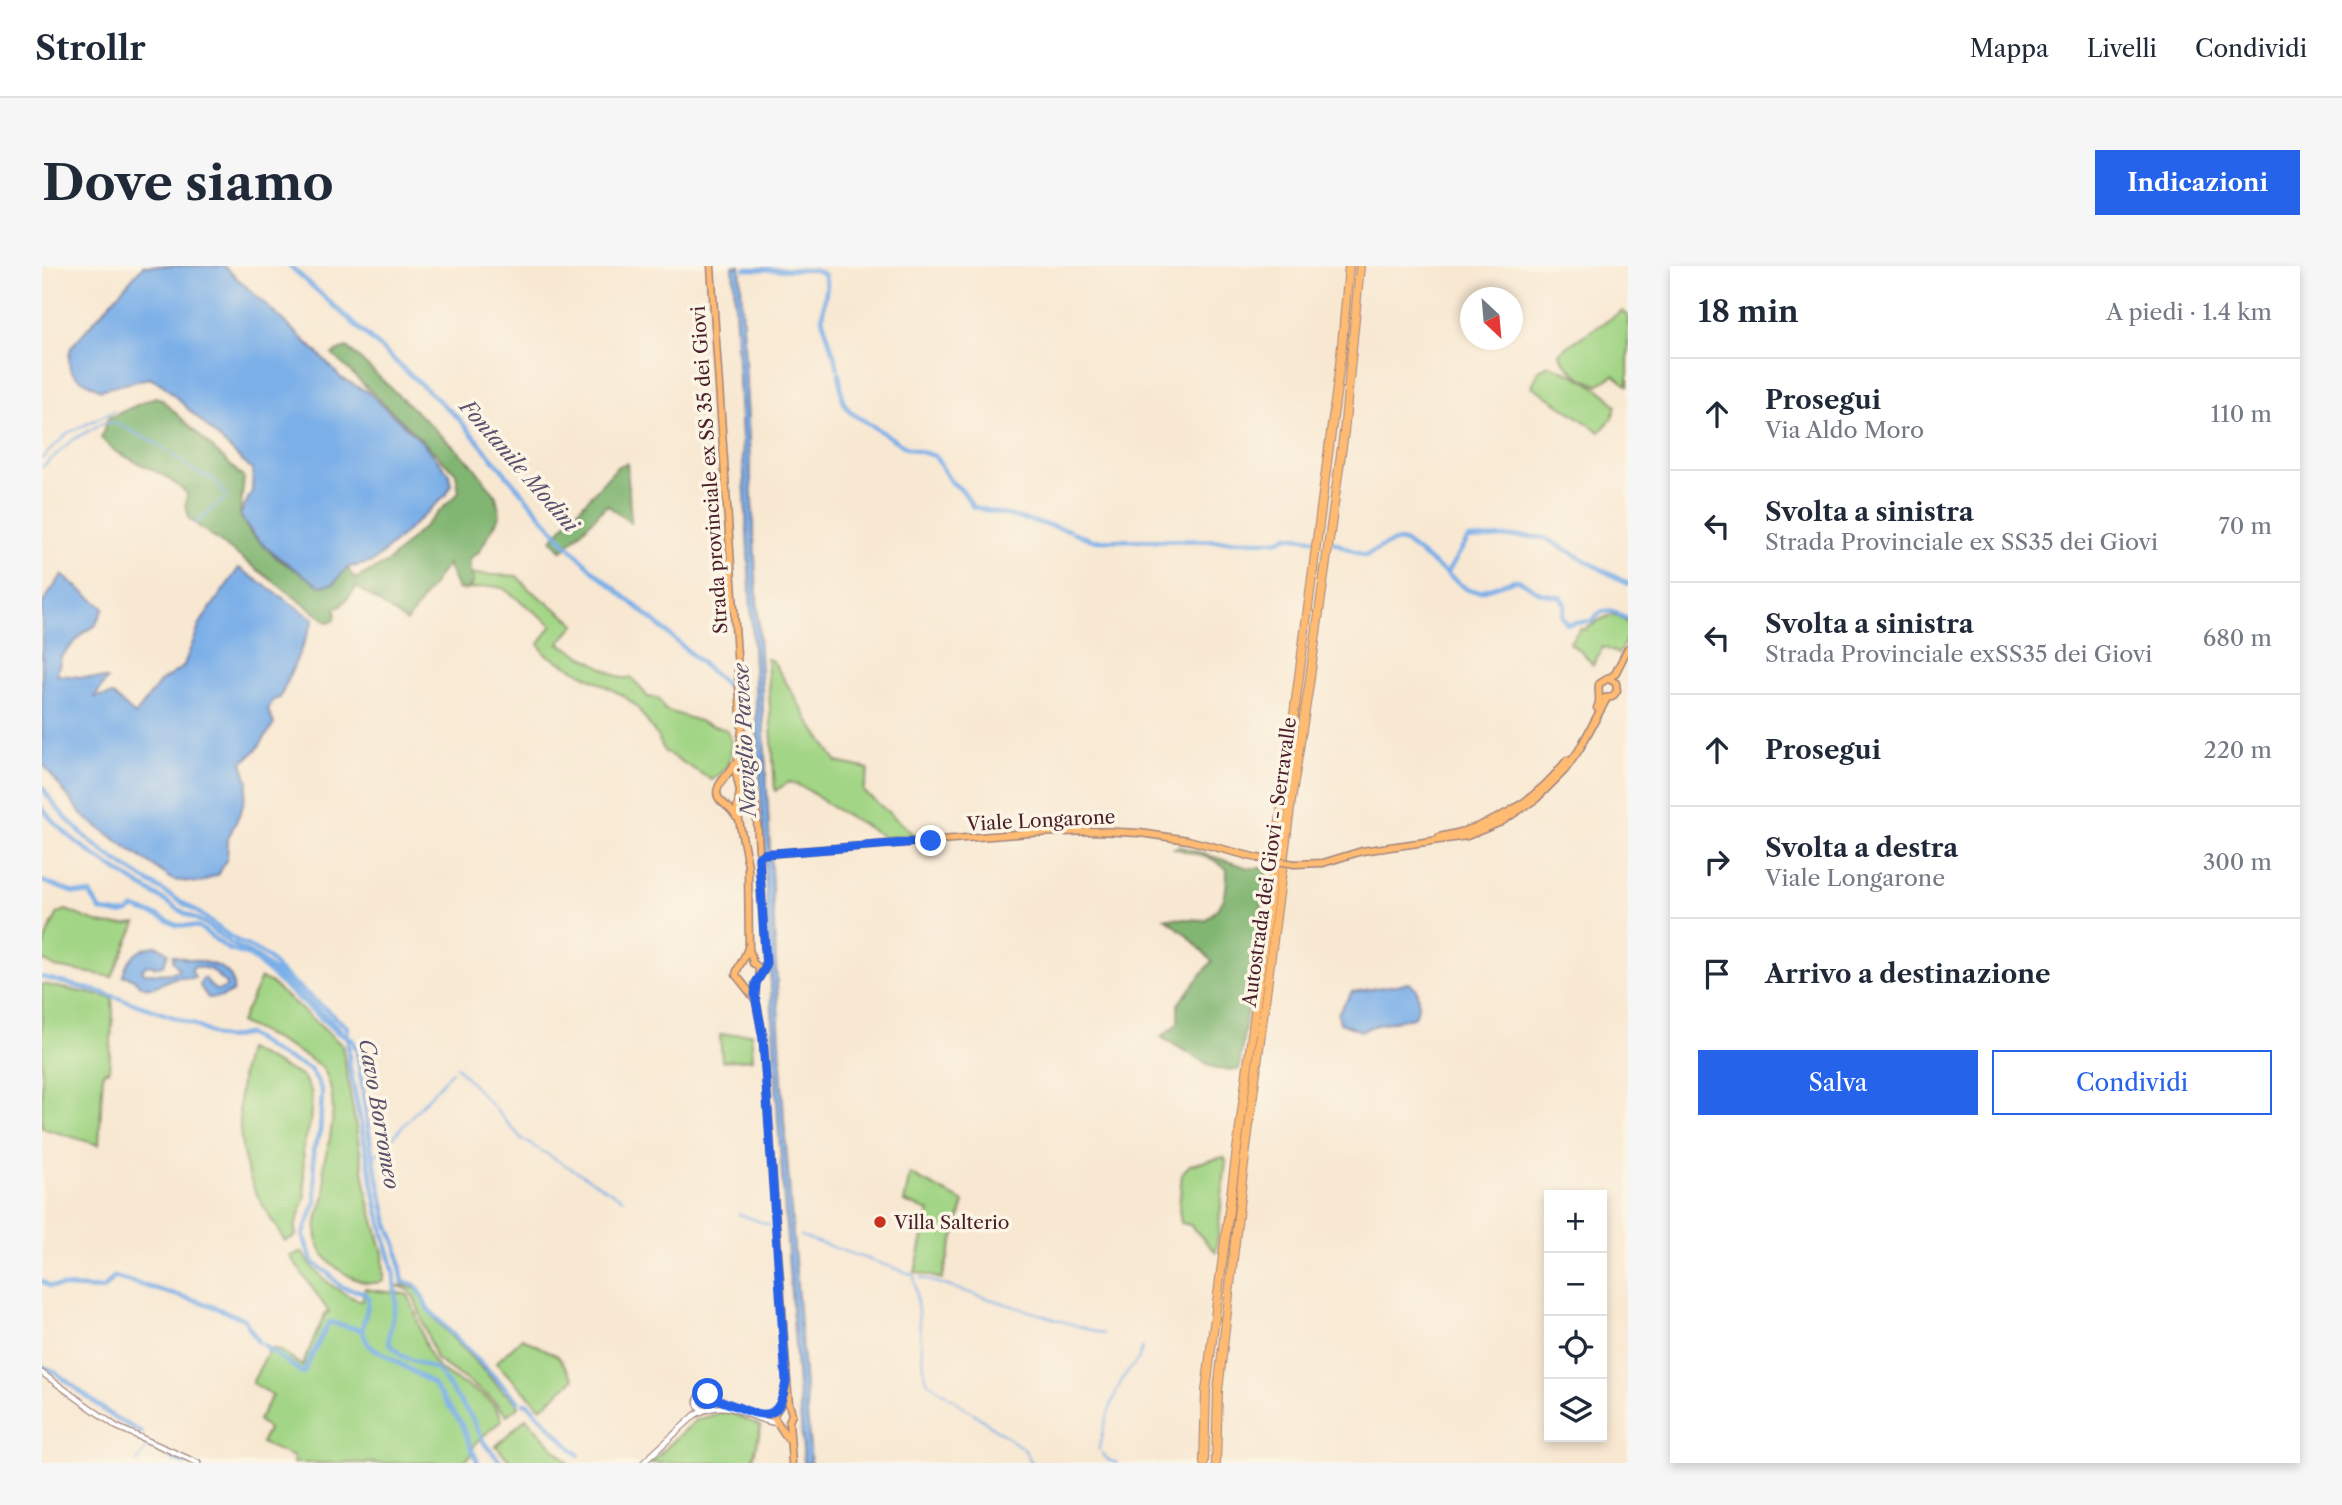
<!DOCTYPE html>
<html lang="it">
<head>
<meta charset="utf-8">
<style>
  :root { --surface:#fff; --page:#f6f6f7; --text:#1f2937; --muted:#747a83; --line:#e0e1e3; --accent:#2563eb }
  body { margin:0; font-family:"Libre Caslon Text",serif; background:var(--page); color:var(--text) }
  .controls { position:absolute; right:21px; bottom:21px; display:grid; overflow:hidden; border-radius:0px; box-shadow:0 4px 10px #0003 }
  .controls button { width:63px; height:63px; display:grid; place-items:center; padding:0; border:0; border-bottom:2px solid var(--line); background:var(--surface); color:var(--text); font:35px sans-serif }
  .compass { position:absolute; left:1418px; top:21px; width:63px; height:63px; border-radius:50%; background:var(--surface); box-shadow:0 4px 10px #0003; rotate:154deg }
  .stop { position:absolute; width:21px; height:21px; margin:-16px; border:5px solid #2563eb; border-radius:50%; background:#fff }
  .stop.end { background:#2563eb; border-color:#fff; box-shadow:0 2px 7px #0008 }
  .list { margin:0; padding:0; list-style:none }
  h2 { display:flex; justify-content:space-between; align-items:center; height:91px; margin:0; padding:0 28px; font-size:30px }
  h2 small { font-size:23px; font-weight:400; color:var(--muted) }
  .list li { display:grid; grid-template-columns:46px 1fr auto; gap:21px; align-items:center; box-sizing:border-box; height:112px; padding:0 28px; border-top:2px solid var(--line) }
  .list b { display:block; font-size:26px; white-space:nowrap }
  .list p { margin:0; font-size:23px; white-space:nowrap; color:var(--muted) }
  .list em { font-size:23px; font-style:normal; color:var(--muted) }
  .actions { display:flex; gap:14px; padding:21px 28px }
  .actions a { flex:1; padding:16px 0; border:2px solid var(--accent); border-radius:0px; text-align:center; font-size:24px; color:var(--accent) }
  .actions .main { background:var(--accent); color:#fff }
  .icon { flex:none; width:38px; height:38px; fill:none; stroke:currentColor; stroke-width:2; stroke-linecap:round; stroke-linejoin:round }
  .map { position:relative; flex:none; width:1586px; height:1197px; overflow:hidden; border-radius:0px }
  header { display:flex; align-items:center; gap:42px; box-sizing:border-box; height:98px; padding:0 35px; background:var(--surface); border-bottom:2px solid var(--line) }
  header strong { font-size:33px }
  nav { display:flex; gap:38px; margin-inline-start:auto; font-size:24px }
  .intro { display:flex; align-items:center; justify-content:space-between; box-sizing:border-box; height:168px; padding:0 42px }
  h1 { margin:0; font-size:49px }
  .button { padding:18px 32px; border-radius:0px; background:var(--accent); color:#fff; font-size:24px; font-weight:700 }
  main { display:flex; gap:42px; padding:0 42px }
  aside { flex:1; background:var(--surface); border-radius:0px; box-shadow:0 4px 10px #0003 }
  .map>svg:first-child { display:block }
</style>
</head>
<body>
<header>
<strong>Strollr</strong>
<nav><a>Mappa</a><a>Livelli</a><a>Condividi</a></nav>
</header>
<div class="intro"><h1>Dove siamo</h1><a class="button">Indicazioni</a></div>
<main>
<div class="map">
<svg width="1586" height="1197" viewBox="0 0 1586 1197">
  <rect width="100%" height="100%" fill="#fcf5e5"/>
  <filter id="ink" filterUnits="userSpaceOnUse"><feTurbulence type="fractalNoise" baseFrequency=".0143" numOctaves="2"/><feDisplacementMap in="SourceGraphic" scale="14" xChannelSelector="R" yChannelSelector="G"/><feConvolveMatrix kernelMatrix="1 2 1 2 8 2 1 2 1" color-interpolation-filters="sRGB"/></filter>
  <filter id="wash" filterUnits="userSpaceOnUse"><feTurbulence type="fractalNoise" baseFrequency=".00686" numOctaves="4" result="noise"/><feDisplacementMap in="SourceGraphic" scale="28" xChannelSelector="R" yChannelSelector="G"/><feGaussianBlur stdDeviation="1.57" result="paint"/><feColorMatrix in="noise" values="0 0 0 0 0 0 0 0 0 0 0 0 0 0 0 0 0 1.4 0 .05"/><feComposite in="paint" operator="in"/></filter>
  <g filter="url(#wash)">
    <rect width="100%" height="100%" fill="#f8e8d2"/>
    <g fill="#a2d585" stroke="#767a58" stroke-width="2">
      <path d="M 1580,45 L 1586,50 L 1586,120 L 1572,109 L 1556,119 C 1539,113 1525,103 1517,87 C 1537,70 1559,60 1580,45 Z"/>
      <path d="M 1507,99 C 1530,107 1560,120 1574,140 L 1570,152 L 1558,166 L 1490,120 L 1497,104 Z"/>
      <path d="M 428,308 L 475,310 L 487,323 L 534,358 L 517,377 L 579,412 L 590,412 L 606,431 L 616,432 L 623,444 L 685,464 C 695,483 688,504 670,514 L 622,485 L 616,471 L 594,440 L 582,430 L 503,388 L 497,378 L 510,359 L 461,322 L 449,320 L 424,324 L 429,320 L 431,312 Z"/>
      <path d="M 1573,349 L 1586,357 L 1586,371 L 1576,388 L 1561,381 L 1551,399 L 1541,387 L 1527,377 L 1539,362 L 1542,364 C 1553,358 1560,350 1573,349 Z"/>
      <path d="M 725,393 L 731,395 L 772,463 L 795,496 L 827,503 L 821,525 L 872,568 L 843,572 C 827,561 811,553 795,544 C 775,533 771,523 747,516 L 733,525 Z"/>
      <path d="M 24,644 C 52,655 63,663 94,657 L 70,711 L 13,701 L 0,694 C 0,676 8,662 16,647 Z"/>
      <path d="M 219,712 L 228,716 L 300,779 L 326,933 L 341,987 L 342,1015 C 331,1019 318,1016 307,1010 C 281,995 270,980 276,950 C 278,943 282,936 283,929 C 285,919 280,908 282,897 C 283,889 287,880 288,871 C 292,852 293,821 281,803 C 276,795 211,761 198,757 Z"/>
      <polygon points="0,718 70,732 71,747 67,804 61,806 57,879 0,862"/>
      <polygon points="709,767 711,793 680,795 678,769"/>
      <path d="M 205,783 L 261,811 L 270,827 L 268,858 L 261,881 L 263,932 L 253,961 L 254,970 L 243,975 C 232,957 218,938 210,918 C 194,878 194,824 205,783 Z"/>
      <polygon points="1182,891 1184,895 1174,986 1148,959 1139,957 1137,943 1140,907 1148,899"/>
      <polygon points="868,908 922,936 900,1013 873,1006 887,945 862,936"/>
      <path d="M 260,986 C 274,1008 294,1027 320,1035 L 323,1022 C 337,1028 352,1024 366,1029 C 377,1050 379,1076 391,1095 C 405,1118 452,1123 460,1154 L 434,1176 L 429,1189 L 420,1197 L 251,1197 L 252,1191 L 219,1177 L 226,1163 L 216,1154 L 231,1129 L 210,1117 L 228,1082 L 238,1084 L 260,1100 L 283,1048 L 287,1046 L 248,990 Z"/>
      <polygon points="361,1019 375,1023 392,1052 461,1125 476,1137 477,1140 465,1149 449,1132 394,1093 372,1031 365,1023 356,1020"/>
      <polygon points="480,1072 516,1090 532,1113 499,1142 454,1097"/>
      <polygon points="685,1145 719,1160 710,1197 608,1197 654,1154"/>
      <polygon points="484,1152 526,1197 470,1197 454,1180"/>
    </g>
    <g fill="#81b672" stroke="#666a4e" stroke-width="2">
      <polygon points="305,81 429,197 454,230 458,250 436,287 428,292 428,308 431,316 424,324 416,323 405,298 365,356 315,321 299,340 293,343 294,349 292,355 286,356 147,253 144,239 145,227 123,210 74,186 59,172 66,152 113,131 119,133 202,212 198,249 208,267 236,293 257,306 291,318 305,302 313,313 346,296 417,226 414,207 290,88"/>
      <polygon points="585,197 589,257 565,239 520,285 510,274 517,265 576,200"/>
      <path d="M 1137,580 L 1207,602 L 1225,602 L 1197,804 L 1174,803 L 1119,771 L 1136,757 L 1136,738 L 1170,695 L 1145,669 L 1123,652 L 1163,654 C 1184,637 1185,630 1185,603 L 1170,593 L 1132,582 Z"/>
    </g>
    <g fill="#7aafe8" stroke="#62678a" stroke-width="2">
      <path d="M 101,0 L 182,0 L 279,90 L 299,112 L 326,126 L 380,176 L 407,207 L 409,219 L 405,228 L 331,296 L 305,302 L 291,318 L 278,320 C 248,299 216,282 198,249 L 210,225 L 211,205 L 120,118 L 107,112 L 58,124 C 36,111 21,110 29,81 Z"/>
      <polygon points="691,0 698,0 742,855 769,1197 762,1197 736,855"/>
      <polygon points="197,302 272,353 238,432 231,434 226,444 232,458 215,483 200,497 206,515 200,543 186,572 185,592 177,608 157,617 131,614 42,551 0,497 0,338 20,309 62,342 53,360 42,366 19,391 15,409 65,413 53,431 71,429 93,449 118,416 141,401 159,356"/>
      <path d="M 116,680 L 126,687 L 122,698 L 116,701 L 105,699 L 100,704 L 102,707 C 114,707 128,710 137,703 L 131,695 L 131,689 C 150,697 195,693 191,725 L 180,731 L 166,732 L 158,720 L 160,713 L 163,712 C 169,722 174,728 184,721 L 184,718 L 170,704 L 153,700 L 149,704 L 153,712 C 146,714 139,709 132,712 C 122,715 111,725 100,720 C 91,715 92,710 81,710 C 84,694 97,680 116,680 Z"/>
      <path d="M 1367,717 L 1374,722 C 1376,732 1379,742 1371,751 L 1337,758 L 1319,765 L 1298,757 L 1296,747 L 1310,726 Z"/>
    </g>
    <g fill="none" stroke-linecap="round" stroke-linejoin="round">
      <g stroke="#7aafe8" stroke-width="2">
        <polyline points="0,192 26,167 72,145"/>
        <polyline points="0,201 32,173 61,157 74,157 117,179 154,206 173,214 185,231 153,258"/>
        <polyline points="414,800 481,874 581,933"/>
        <polyline points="331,889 336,888 410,805"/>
        <polyline points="697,948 727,959"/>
        <polyline points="758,970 872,1009 883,1111 886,1116 905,1129"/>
        <polyline points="879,1012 1062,1068"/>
        <polyline points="908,1131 982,1183 990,1197"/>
        <path d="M 1057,1184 C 1060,1161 1070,1135 1080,1114 C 1086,1103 1100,1094 1100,1081"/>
        <polyline points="1060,1187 1066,1194 1075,1197"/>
        <polyline points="95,1197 106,1180"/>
      </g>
      <g stroke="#7aafe8" stroke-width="4.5">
        <polyline points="248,0 416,152 522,276 553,306 612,355 684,419"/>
        <polyline points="703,3 772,4 782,8 785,18 780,52 796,102"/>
        <polyline points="797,107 801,135 808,146 865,182 893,190 908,215 921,225 931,241 1027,264"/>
        <polyline points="1031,266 1050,274 1235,275 1245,270 1271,273"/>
        <path d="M 1291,276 L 1323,290 C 1336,285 1349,272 1363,276 L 1426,324 L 1439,325 L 1473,314 L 1479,315 L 1498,327 L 1519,331 L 1523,339 L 1520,350 L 1525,358 L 1550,355 L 1559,346 L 1564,345 L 1573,346 L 1586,354"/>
        <polyline points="1405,307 1426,273 1481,270 1503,272 1586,318"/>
        <path d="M 0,521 C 37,579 98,610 154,645 C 166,653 177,663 189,671 C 206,682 226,686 236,704 L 305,761 L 307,798 L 336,944 L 352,1007 L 354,1036 L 347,1070 L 348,1078 L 360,1090 L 395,1104 L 430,1152 L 442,1177 L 460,1197"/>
        <path d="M 0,542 C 30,582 101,620 144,648 L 162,657 L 188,677 L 216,692 L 296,761 L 300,767"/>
        <path d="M 0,615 L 32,627 L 48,628 L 59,645 C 73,646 82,652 92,642 L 119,651 L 134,659 L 157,661 L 186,683 L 208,690 L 295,766 L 310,773 L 315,785 L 329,881 L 346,958 L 355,981 L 361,1016 L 371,1018 L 376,1022 L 386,1043 L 476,1135"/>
        <path d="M 0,711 L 62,727 L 151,758 L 174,770 L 185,772 L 205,768 L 235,788 L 268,803 L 277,818 L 280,826 L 278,866 L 271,885 L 274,935 L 261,969 L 269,992 L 273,998 L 286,1007 L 298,1020 C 308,1026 318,1021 326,1031 C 328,1051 312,1060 328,1080 L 390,1117 L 419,1157 L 436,1197"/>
        <polyline points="0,1015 7,1020 61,1023 72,1011 162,1037 202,1053 216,1076"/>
        <polyline points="221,1079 261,1107 287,1056 320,1064"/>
        <polyline points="0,1100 13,1106 70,1150 100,1167"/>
        <polyline points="482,1137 486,1138 537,1190"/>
        <polyline points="106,1180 142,1197"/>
      </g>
    </g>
  </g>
  <g filter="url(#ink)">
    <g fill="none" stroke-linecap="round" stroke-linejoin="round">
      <defs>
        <g id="minor">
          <polyline points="0,1107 75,1161 156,1197"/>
          <circle cx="663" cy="1136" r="8"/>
          <polyline points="670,1131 715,1149 731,1147"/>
          <path d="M 667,1143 C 691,1135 711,1155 735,1157"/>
          <polyline points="601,1197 653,1149 663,1144"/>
        </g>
        <g id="major">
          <polyline points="669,0 700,464 694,507 698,525 695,544 706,600 707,683 711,697 716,701 718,708"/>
          <polyline points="1563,432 1570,431 1575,425 1574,417 1565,412"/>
          <path d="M 1555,442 C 1560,433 1555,427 1557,418 L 1573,408 L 1586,382"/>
          <path d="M 692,499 C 687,509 668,522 678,534 C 684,540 690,543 694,551"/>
          <polyline points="698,525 711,534 714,540 717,585 721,588"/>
          <path d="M 1397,571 C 1448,562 1494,536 1525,494"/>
          <polyline points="721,588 717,593 724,700 714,717 713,729 721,772 745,1115 747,1138 750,1148 747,1156 750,1197"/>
          <polyline points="721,588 987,567 1054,565 1098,567 1146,574 1215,592"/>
          <polyline points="1253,598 1281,597 1320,585 1425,570 1459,556 1494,533 1523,504 1537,484 1565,432"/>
          <path d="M 706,681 C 703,694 695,700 694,709 L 713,733"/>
          <polyline points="743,1123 739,1138 731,1150 746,1173"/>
        </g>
        <g id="highway">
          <polyline points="1162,1197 1164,1125 1170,1074 1299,90 1307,0"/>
          <polyline points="1174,1197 1176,1125 1200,914 1249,535 1267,419 1302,166 1318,0"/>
        </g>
      </defs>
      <use href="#minor" stroke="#a1847e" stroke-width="7"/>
      <use href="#major" stroke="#a1847e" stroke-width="9"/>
      <use href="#highway" stroke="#a1847e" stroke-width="10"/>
      <use href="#minor" stroke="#fff" stroke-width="4.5"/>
      <use href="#major" stroke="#ffbb71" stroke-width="6"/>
      <use href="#highway" stroke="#ffbb71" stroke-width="8"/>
      <defs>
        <polyline id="major-bridge" points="1215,592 1253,598"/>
      </defs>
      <use href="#major-bridge" stroke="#a1847e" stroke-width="9" stroke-linecap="butt"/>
      <use href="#major-bridge" stroke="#ffbb71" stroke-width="6"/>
    </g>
  </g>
  <g fill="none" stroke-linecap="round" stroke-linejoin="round" filter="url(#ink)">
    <path stroke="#2563eb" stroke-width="9" d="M 666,1128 C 675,1134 685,1137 696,1141 C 727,1155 739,1150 744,1115 L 721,772 L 713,729 L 714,717 L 724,700 L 717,591 L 721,588 L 889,575"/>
  </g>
  <circle fill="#c8321e" stroke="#fcf5e5" stroke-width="2.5" cx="838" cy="956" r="7"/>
  <g text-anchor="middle" stroke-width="7" stroke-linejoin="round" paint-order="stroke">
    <g font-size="19" fill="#4a1f2b" stroke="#fcf5e5">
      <text transform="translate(667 204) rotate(-94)" y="7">Strada provinciale ex SS 35 dei Giovi</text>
      <text transform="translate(999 554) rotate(-3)" y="7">Viale Longarone</text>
      <text transform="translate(1227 596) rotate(-82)" y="7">Autostrada dei Giovi - Serravalle</text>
    </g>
    <g font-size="19" fill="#4a1f2b" stroke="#fcf5e5" text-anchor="start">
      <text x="852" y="963">Villa Salterio</text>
    </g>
    <g font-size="21" font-style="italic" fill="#5b516d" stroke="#fcf5e5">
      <text transform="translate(477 200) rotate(49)" y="7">Fontanile Modini</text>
      <text transform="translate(703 474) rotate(-93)" y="7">Naviglio Pavese</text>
      <text transform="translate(337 848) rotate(80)" y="7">Cavo Borromeo</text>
    </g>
  </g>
</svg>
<div class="controls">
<button>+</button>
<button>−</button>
<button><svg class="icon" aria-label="locate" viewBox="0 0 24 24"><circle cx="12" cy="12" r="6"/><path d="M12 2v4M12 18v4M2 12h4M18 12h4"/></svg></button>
<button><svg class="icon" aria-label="layers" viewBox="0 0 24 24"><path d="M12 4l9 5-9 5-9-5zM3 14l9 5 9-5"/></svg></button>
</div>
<svg class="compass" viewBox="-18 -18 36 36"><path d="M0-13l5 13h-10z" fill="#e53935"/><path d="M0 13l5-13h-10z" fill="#747a83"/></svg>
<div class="stop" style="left:666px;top:1128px"></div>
<div class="stop end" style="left:889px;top:575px"></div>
</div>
<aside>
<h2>18 min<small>A piedi · 1.4 km</small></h2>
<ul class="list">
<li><svg class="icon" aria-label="ahead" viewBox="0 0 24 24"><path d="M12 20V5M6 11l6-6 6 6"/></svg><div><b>Prosegui</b><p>Via Aldo Moro</p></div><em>110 m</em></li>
<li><svg class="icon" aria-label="left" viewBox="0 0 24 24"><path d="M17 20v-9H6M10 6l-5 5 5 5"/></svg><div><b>Svolta a sinistra</b><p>Strada Provinciale ex SS35 dei Giovi</p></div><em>70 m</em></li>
<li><svg class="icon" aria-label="left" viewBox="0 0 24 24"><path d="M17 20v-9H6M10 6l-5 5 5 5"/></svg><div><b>Svolta a sinistra</b><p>Strada Provinciale exSS35 dei Giovi</p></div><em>680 m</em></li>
<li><svg class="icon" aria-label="ahead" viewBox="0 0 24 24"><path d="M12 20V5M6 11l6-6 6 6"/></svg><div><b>Prosegui</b></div><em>220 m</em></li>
<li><svg class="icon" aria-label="right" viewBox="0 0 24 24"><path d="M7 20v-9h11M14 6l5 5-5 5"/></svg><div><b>Svolta a destra</b><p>Viale Longarone</p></div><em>300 m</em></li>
<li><svg class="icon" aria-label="arrive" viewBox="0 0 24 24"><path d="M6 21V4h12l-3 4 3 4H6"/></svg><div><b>Arrivo a destinazione</b></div></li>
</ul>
<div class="actions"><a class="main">Salva</a><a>Condividi</a></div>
</aside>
</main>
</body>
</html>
